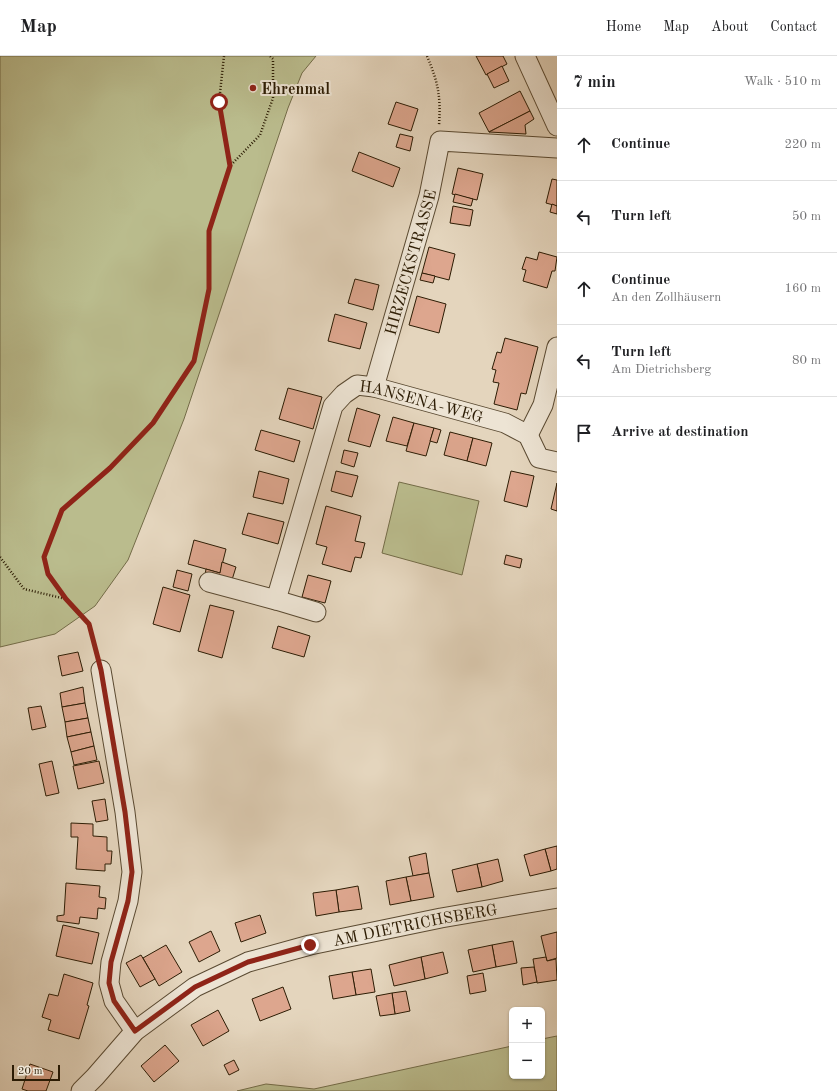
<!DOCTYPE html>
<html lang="en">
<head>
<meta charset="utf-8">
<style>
  :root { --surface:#fff; --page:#f2f2f2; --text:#202124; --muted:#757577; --line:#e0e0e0 }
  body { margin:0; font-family:"Old Standard TT",serif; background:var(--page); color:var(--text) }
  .controls { position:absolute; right:12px; bottom:12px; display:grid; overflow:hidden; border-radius:6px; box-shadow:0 1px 3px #0004 }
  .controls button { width:36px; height:36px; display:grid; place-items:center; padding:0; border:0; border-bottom:1px solid var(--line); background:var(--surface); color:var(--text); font:20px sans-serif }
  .scale { position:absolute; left:12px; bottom:10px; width:48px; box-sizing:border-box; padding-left:4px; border:2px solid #2c1c04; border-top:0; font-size:11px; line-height:14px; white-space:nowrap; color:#2c1c04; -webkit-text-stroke:3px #ede4d4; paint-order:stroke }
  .stop { position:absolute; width:12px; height:12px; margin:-9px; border:3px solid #8f2418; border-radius:50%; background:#fff }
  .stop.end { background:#8f2418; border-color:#fff; box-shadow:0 1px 4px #0008 }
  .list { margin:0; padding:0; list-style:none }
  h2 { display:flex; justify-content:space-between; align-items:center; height:52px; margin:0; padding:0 16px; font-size:17px }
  h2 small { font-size:13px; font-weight:400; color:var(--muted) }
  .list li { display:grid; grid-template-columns:26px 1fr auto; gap:12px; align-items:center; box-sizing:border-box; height:72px; padding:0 16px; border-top:1px solid var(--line) }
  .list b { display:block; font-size:15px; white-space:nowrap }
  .list p { margin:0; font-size:13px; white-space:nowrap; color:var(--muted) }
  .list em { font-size:13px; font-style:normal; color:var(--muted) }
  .icon { flex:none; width:22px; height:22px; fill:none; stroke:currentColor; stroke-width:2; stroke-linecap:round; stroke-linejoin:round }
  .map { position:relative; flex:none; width:557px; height:1035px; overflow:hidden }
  header { display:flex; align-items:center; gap:24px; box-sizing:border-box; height:56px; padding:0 20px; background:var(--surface); border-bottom:1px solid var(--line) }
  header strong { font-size:19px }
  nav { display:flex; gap:22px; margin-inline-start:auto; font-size:14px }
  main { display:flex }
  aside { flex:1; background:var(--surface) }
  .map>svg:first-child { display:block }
</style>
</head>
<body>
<header>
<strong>Map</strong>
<nav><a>Home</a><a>Map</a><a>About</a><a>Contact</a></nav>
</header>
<main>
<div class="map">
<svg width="557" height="1035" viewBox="0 0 557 1035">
  <rect width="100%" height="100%" fill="#e4d5bd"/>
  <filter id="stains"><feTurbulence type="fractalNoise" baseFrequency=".005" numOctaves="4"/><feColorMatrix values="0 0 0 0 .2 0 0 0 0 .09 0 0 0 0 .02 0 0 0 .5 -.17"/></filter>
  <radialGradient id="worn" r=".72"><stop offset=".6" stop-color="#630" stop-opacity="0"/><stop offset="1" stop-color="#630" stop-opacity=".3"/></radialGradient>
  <g fill="#babc8d" stroke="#736c48">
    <polygon points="0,0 316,0 302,17 288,52 184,363 128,504 95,550 55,578 0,591"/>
    <polygon points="399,426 479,445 462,519 382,497"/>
    <polygon points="557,980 557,1035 237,1035 266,1028 314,1033 512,990 512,1020 542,1020 542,983"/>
  </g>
  <g fill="#dda68e" stroke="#2c1c04">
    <polygon points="476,0 503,0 507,8 486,19"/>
    <polygon points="502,10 509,25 494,32 487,18"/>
    <polygon points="520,35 530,55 489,76 479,57"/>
    <polygon points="396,46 418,53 411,75 388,68"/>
    <polygon points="530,55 534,63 525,69 526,78 489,76"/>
    <polygon points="400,78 413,81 410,95 396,91"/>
    <polygon points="359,96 400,112 393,131 352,115"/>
    <polygon points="458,112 483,118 477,144 452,138"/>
    <polygon points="552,123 557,124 557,150 546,147"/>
    <polygon points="455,138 473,143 471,150 453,146"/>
    <polygon points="552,148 557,150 557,158 550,156"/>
    <polygon points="453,150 473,154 470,170 450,167"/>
    <polygon points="429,191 455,198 449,224 422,217"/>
    <polygon points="539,196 557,201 555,215 552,215 547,232 523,225 526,214 522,213 526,201 537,204"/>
    <polygon points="422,217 435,220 433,227 420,224"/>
    <polygon points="355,223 379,229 373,254 348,247"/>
    <polygon points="417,240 446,248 439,277 409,269"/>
    <polygon points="335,258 367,267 360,293 328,285"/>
    <polygon points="505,282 538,291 526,338 521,337 517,354 494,348 499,327 493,326 496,314 492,313 497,296 501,297"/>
    <polygon points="288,332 322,341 313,373 279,363"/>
    <polygon points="357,352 380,359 370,391 348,385"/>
    <polygon points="393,361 414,367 407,390 386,385"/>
    <polygon points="414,367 434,372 426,400 406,395"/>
    <polygon points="434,372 441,374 437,387 430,385"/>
    <polygon points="261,374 300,385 294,406 255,394"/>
    <polygon points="450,376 473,382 467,405 444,399"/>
    <polygon points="473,382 492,387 486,410 467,405"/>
    <polygon points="344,394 358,397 354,411 341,407"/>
    <polygon points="259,415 289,423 283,448 253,441"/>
    <polygon points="336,415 358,420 352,441 331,435"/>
    <polygon points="511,415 534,420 527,451 504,445"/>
    <polygon points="557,427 557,455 551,453"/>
    <polygon points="326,450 361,460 355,485 365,487 361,502 355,501 351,516 322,508 327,491 316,488"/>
    <polygon points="248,457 284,466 278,488 242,478"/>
    <polygon points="194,484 226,493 220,517 188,508"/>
    <polygon points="506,499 522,503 520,512 504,508"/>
    <polygon points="222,506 236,511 231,527 205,519 206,513 220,517"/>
    <polygon points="177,514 192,518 188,535 173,531"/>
    <polygon points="308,519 331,525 325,547 302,541"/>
    <polygon points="163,531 190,539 180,576 153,568"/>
    <polygon points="210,549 234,555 222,602 198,595"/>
    <polygon points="278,570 310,580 304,601 272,592"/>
    <polygon points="78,596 83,615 62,620 58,600"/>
    <polygon points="83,631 85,647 62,651 60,637"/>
    <polygon points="85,647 88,662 65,666 62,651"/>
    <polygon points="41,650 46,671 32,674 28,652"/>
    <polygon points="88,662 91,676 67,681 65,666"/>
    <polygon points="91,676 94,690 71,696 67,681"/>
    <polygon points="94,690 97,704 74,709 71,696"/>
    <polygon points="52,705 59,737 46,740 39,708"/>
    <polygon points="99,705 104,727 78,733 73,710"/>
    <polygon points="105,743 108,764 96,766 92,745"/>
    <polygon points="71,767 93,768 93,780 107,781 107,795 112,795 111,808 105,808 105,815 76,813 78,781 71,781"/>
    <polygon points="557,790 557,813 551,815 545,793"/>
    <polygon points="545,793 551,815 530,820 524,799"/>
    <polygon points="426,797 429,817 413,820 409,801"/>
    <polygon points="498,803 503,825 482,831 477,808"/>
    <polygon points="477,808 482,831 457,836 452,814"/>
    <polygon points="429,817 434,841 411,845 406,821"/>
    <polygon points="406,821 411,845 390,849 386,825"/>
    <polygon points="66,827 100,830 99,841 106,842 105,853 98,852 97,863 80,861 79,868 57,865 57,860 64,859"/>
    <polygon points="358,830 362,853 339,856 336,834"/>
    <polygon points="336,834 339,856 316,860 313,837"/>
    <polygon points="260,859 266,877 241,886 235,867"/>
    <polygon points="63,869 99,877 92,908 56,900"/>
    <polygon points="211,875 220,895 199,906 189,886"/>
    <polygon points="557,876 557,902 547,905 541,880"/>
    <polygon points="513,885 517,907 496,911 492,889"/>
    <polygon points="166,889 182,916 159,930 143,902"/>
    <polygon points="492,889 496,911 473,916 468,894"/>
    <polygon points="443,896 448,917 425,923 421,901"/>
    <polygon points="141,899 155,923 140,931 126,907"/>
    <polygon points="421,901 425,923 394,930 389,909"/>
    <polygon points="546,901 547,905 556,903 557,924 537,927 533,903"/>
    <polygon points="534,911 537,926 523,929 521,912"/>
    <polygon points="371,913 375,936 356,939 352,916"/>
    <polygon points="352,916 356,939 333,943 329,920"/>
    <polygon points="483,917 486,935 470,938 467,920"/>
    <polygon points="64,918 93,927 87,949 89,950 79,983 48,974 51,964 42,961 49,938 58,940"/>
    <polygon points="283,931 291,953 260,965 252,943"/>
    <polygon points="406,935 410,955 395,958 392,937"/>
    <polygon points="392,937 395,958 380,960 376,940"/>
    <polygon points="218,954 229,975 203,990 191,969"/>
    <polygon points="165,989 179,1005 154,1026 141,1010"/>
    <polygon points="234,1004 239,1014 229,1019 224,1009"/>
    <polygon points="30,1008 53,1016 46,1035 28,1035 22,1033"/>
  </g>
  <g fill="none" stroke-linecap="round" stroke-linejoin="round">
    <defs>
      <g id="street">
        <polyline points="525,0 557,70"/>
        <path id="s1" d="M 374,331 L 429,140 L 440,85 L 557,92"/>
        <polyline points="528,379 543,349 557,291"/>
        <path id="s2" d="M 209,526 L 276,544 L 333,350 L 344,338 L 357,329 L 374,331 L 505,367 L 528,379 L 539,402 L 557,406"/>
        <polyline points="276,544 316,556"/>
        <polyline points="101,614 125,756 132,816 128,845 111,906 109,927 114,945 135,975"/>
        <path id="s3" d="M 81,1035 L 95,1021 L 135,975 L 195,931 L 248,906 L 310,889 L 441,862 L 557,842"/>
      </g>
    </defs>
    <use href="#street" stroke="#5a4a32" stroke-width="21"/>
    <g stroke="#2c1c04" stroke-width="2.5" stroke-dasharray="1 2" stroke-linecap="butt">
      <path d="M 427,0 C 438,26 441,40 439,69"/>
      <polyline points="231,109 260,79 273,42 273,3 270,0"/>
      <polyline points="0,501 24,533 66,543"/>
      <polyline points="97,599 89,568 66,543 48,518 44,501 62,454 110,412 153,367 194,305 209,233 209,175 230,110 219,46 224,0"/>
    </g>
    <use href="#street" stroke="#ede4d4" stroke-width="19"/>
  </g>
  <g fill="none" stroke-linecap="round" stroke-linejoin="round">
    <polyline stroke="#8f2418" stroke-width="5" points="219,46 230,110 209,175 209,233 194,305 153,367 110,412 62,454 44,501 48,518 66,543 89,568 101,614 125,756 132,816 128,845 111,906 109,927 114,945 135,975 195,931 248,906 310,889"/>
  </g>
  <circle fill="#8f2418" stroke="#ede4d4" stroke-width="1.5" cx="253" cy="32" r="4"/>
  <g text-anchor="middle" stroke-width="4" stroke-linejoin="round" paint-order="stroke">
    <g font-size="16" font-weight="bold" fill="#2c1c04" stroke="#ede4d4" text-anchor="start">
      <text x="261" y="38">Ehrenmal</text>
    </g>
    <g font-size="16" fill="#2c1c04" stroke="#ede4d4">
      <text dy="6" stroke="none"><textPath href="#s1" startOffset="130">HIRZECKSTRASSE</textPath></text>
      <text dy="6" stroke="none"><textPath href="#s2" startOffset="370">HANSENA-WEG</textPath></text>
      <text dy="6" stroke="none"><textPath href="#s3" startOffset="385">AM DIETRICHSBERG</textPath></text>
    </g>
  </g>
  <rect width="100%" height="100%" filter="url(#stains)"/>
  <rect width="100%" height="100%" fill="url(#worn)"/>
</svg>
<div class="controls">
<button>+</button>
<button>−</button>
</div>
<div class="scale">20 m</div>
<div class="stop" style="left:219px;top:46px"></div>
<div class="stop end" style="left:310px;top:889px"></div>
</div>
<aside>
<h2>7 min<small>Walk · 510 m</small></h2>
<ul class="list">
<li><svg class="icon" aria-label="ahead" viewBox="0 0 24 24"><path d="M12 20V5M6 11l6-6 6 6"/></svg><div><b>Continue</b></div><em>220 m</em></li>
<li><svg class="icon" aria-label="left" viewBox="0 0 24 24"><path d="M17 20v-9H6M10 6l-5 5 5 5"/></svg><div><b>Turn left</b></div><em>50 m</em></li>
<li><svg class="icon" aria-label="ahead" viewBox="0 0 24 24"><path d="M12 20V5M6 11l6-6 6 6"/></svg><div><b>Continue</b><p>An den Zollhäusern</p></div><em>160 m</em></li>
<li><svg class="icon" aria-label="left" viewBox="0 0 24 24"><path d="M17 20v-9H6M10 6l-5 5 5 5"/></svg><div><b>Turn left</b><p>Am Dietrichsberg</p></div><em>80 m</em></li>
<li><svg class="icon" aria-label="arrive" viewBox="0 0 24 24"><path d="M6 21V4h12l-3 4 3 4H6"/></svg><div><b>Arrive at destination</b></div></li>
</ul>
</aside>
</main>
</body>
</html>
